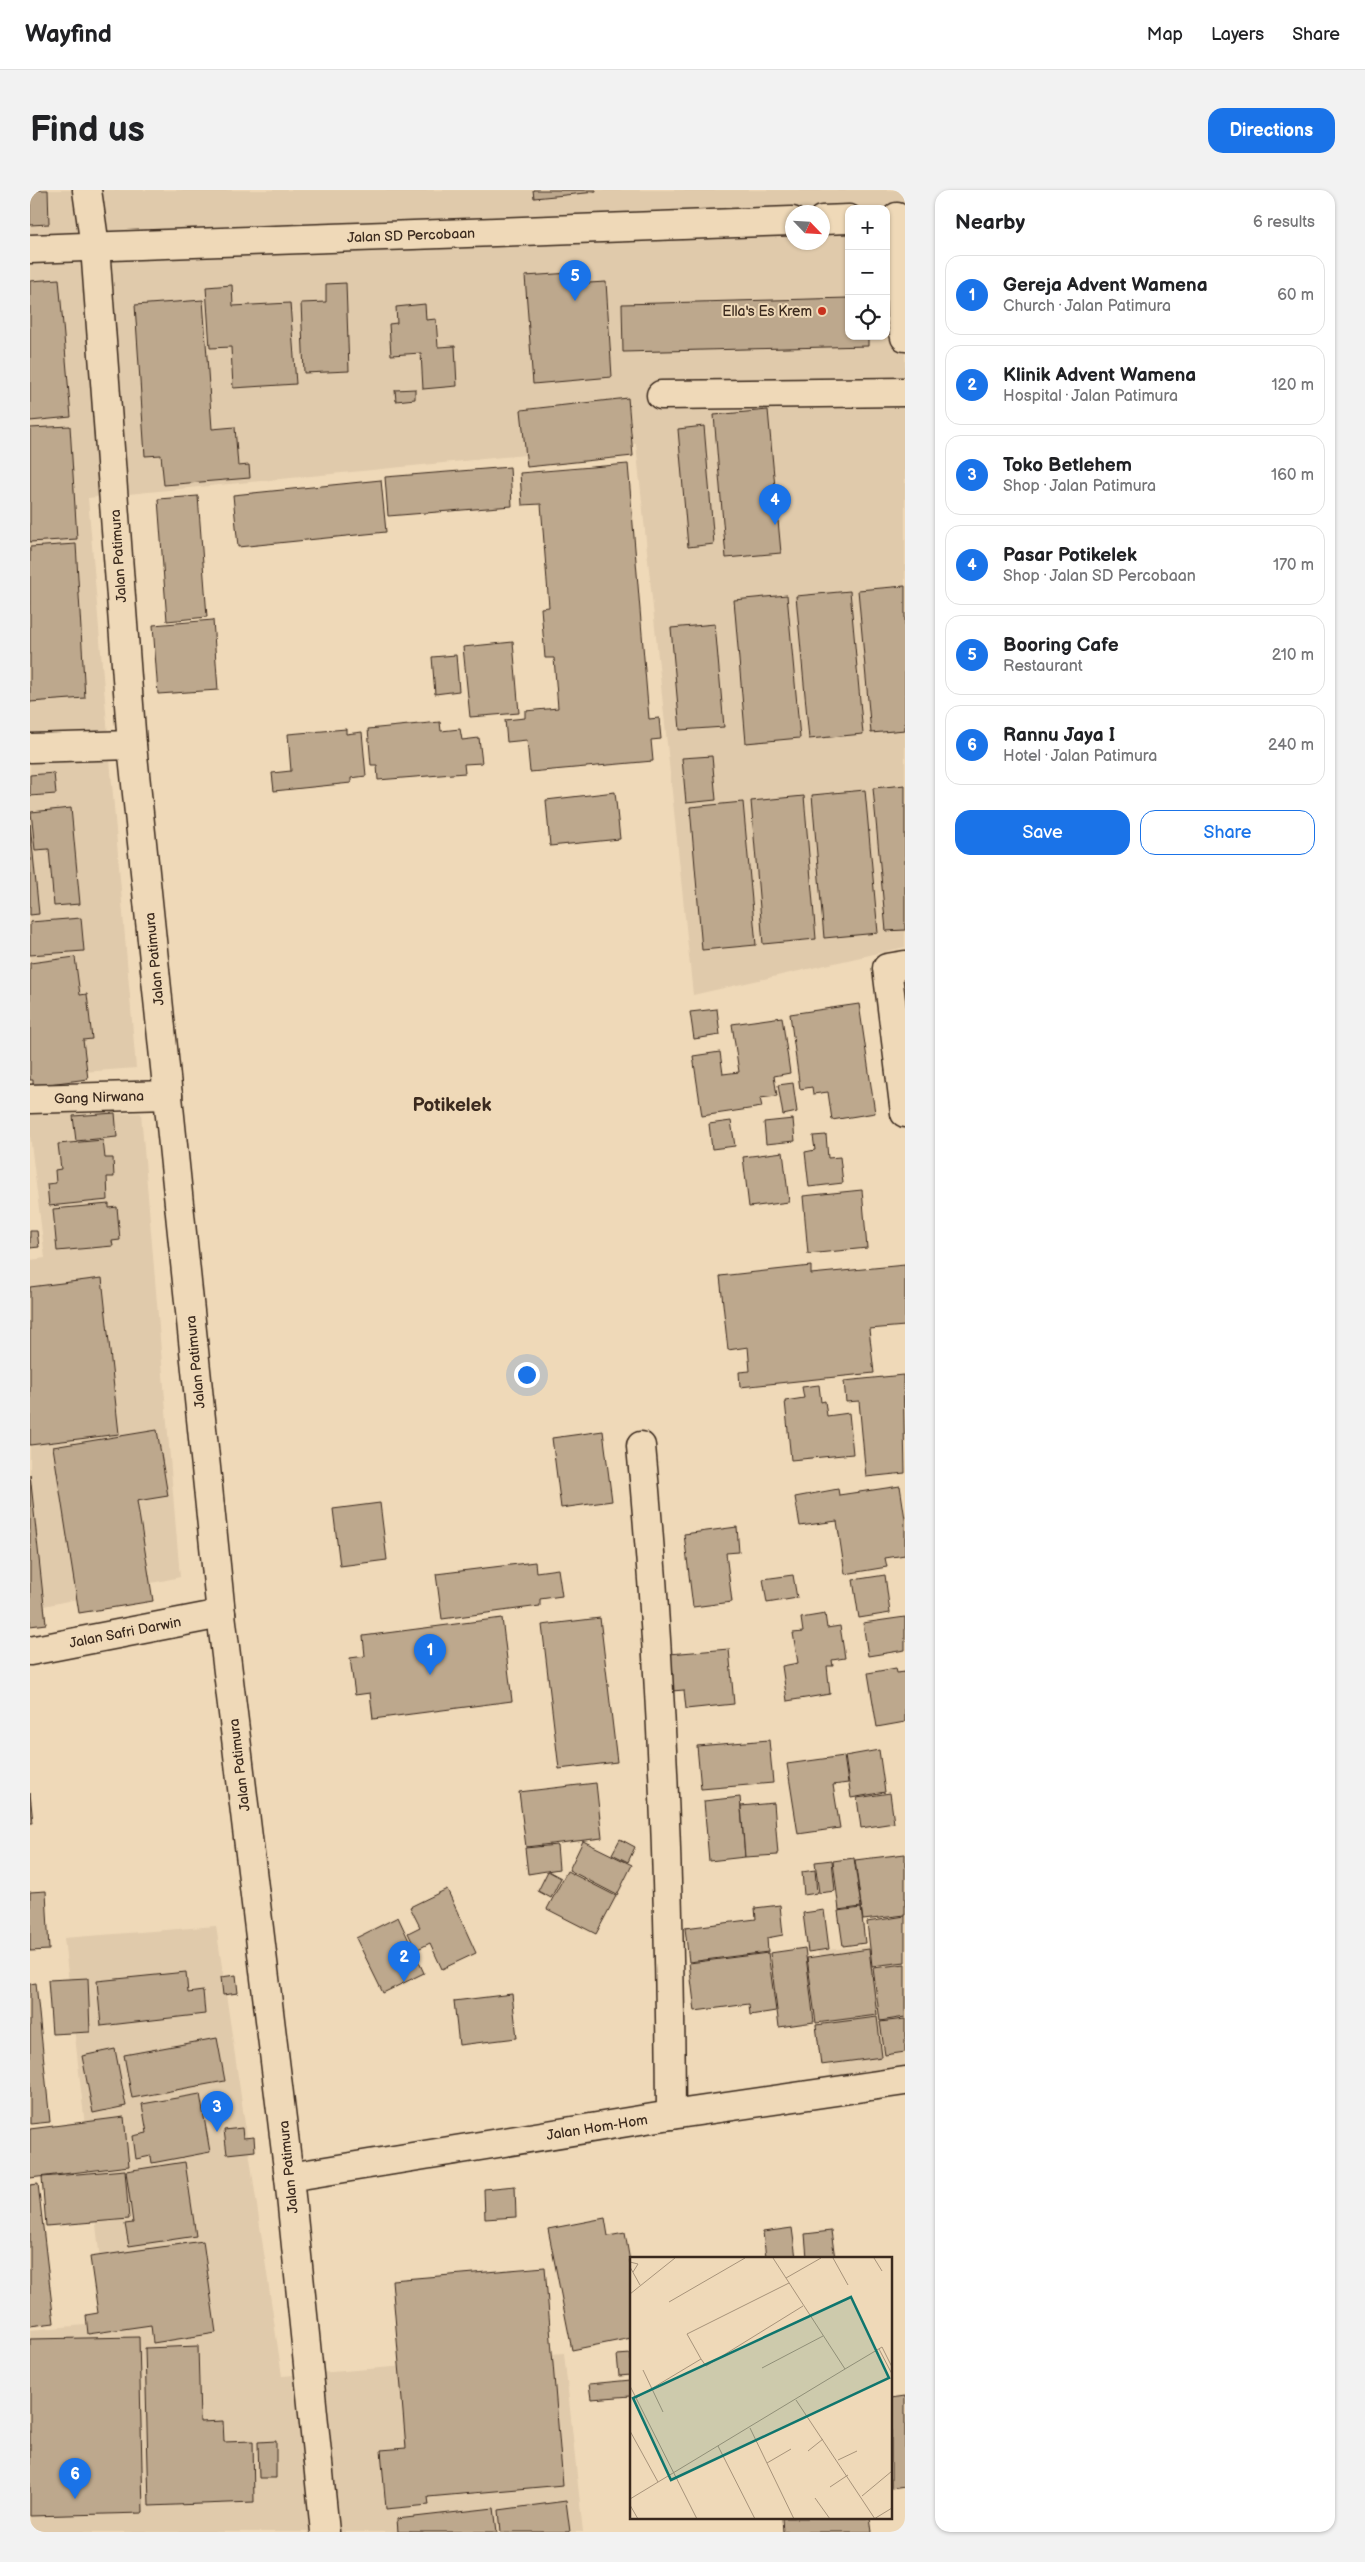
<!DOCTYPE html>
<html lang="en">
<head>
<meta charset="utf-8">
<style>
  :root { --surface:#fff; --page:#f2f2f2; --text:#202124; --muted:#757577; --line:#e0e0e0; --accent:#1a73e8 }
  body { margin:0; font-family:"Balsamiq Sans",sans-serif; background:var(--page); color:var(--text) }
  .controls { position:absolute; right:15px; top:15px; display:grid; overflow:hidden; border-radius:10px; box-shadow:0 1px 4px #0004 }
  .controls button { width:45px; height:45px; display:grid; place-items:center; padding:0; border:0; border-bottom:1px solid var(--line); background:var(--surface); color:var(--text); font:25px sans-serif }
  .compass { position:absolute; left:755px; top:15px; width:45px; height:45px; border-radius:50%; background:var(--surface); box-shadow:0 1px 4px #0004; rotate:115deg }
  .you { position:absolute; left:496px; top:1184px; width:18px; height:18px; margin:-12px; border:4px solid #fff; border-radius:50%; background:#1a73e8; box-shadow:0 0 0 8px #1a73e833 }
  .badge { display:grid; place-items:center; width:32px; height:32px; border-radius:50%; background:var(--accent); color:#fff; font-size:16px; font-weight:700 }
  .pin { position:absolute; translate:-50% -41px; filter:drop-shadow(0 1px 2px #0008) }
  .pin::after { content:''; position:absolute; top:26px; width:18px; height:15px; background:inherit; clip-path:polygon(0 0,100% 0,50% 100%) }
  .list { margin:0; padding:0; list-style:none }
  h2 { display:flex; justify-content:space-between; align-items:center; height:65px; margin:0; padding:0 20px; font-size:21px }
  h2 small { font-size:16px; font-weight:400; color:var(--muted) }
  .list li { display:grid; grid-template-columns:32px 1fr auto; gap:15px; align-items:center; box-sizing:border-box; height:80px; margin:0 10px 10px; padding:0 10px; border:1px solid var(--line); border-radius:15px }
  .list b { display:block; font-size:19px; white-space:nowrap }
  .list p { margin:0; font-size:16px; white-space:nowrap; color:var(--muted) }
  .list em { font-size:16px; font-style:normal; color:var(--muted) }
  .actions { display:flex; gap:10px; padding:15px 20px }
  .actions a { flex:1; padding:11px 0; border:1px solid var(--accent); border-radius:15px; text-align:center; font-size:18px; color:var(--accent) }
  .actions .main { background:var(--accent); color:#fff }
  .icon { flex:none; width:28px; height:28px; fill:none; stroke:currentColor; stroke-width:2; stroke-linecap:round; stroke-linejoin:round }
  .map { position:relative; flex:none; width:875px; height:2342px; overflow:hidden; border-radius:15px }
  header { display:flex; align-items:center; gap:30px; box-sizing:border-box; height:70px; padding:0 25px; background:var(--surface); border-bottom:1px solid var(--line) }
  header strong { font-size:24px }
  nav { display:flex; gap:28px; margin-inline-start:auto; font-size:18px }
  .intro { display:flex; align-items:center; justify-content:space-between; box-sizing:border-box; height:120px; padding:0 30px }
  h1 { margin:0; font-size:35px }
  .button { padding:12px 22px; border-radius:15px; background:var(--accent); color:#fff; font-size:18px; font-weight:700 }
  main { display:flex; gap:30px; padding:0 30px }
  aside { flex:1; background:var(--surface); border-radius:15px; box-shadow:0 1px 4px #0004 }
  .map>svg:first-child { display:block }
</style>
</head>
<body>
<header>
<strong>Wayfind</strong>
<nav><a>Map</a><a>Layers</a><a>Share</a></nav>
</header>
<div class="intro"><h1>Find us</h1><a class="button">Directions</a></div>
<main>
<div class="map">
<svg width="875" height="2342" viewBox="0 0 875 2342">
  <rect width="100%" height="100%" fill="#efd9b8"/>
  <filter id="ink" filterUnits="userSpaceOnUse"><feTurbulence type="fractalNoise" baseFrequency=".02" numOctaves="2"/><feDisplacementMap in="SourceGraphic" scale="10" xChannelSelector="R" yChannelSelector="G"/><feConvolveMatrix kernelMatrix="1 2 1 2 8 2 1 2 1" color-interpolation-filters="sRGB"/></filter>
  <g filter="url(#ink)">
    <g fill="#e0caab" fill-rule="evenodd">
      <path d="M 0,0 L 875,0 L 875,757 L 663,805 L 606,254 L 58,308 L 106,878 L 0,886 ZM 819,19 L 856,19 L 856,146 L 819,146 ZM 762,22 L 792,22 L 792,52 L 762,52 Z"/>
      <polygon points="111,923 150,1387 0,1419 0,1070 15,1068 0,945 0,924"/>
      <polygon points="186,1736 252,2186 534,2163 553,2342 0,2342 0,2140 77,2133 34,1748"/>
      <polygon points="875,1752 875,1882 801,1895 788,1761"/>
    </g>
    <g fill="#bda88d" stroke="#3b2a1e">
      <polygon points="0,0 18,0 19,34 0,35"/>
      <polygon points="503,0 566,0 566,2 504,8"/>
      <polygon points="541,83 542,94 576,92 582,187 503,194 495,86"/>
      <polygon points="29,89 41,227 0,231 0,91"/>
      <polygon points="316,93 319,181 274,183 271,113 296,112 296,94"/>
      <polygon points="202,95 203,116 260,113 266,194 203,198 201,157 180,158 176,97"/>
      <polygon points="819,108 819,146 838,146 838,156 593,162 592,114"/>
      <polygon points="173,110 182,239 205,237 208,276 219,275 220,288 134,295 131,265 115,266 105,115"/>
      <polygon points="395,114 396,130 406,129 408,157 425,156 427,196 393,199 391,163 361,165 359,134 367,133 366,117"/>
      <polygon points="385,199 385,209 366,211 365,200"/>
      <polygon points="598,208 603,266 497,277 491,220"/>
      <polygon points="738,220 751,363 696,368 684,225"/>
      <polygon points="40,236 47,349 0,352 0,238"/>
      <polygon points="674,236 684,354 658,357 648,239"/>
      <polygon points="598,274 619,529 629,528 631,549 621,550 623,571 500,582 497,550 477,552 475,530 495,528 495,521 528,518 524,468 515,468 511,418 519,417 511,314 492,315 490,283"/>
      <polygon points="480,277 482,316 358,326 355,287"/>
      <polygon points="351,290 356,342 208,357 203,305"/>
      <polygon points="168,306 177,427 137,431 128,309"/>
      <polygon points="46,354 55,508 0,512 0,357"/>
      <polygon points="875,396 875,540 841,543 828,400"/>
      <polygon points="820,401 833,544 779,549 766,406"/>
      <polygon points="757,405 770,548 716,553 704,410"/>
      <polygon points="183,430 188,500 128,504 123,435"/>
      <polygon points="685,434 694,537 650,540 641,438"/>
      <polygon points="483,452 489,523 440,527 433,457"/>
      <polygon points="426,465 429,501 405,504 402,467"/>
      <polygon points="410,532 411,541 430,539 432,550 449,548 452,573 434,574 435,583 348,590 347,575 341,575 338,539"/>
      <polygon points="316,539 316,544 332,542 336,586 321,588 321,593 244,601 242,583 261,581 258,544"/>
      <polygon points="682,566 686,610 656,613 652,568"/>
      <polygon points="24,583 26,604 0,606 0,585"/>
      <polygon points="875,595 875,740 856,741 843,598"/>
      <polygon points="835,600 848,743 794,748 782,605"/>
      <polygon points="585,602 590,649 520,656 516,610"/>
      <polygon points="774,606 786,749 733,754 721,611"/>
      <polygon points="713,612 726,755 672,760 660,617"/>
      <polygon points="41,618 50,714 24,716 19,659 5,660 1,622"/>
      <polygon points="0,634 9,724 0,725"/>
      <polygon points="51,728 54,761 0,765 0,732"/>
      <polygon points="45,767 50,805 57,804 62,849 53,850 58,889 3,896 3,890 0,890 0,773"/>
      <polygon points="829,814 845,923 802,930 798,902 783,904 782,897 770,899 760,824"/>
      <polygon points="687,819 690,845 664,849 660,822"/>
      <polygon points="752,827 760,883 744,886 747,906 730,908 732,917 672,926 663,866 690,862 693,884 709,882 702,834"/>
      <polygon points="763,893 767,922 753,925 748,895"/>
      <polygon points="85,923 87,947 46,951 43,926"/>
      <polygon points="763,929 765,951 736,954 734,932"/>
      <polygon points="701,931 705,956 682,959 679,934"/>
      <polygon points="796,945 798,968 810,967 813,993 779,997 775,962 785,960 783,946"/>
      <polygon points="73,950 75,968 83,968 84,987 77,987 78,1010 19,1016 17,994 26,993 25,980 31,979 28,954"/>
      <polygon points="753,962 759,1012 719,1017 713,967"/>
      <polygon points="832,1000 837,1058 778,1064 773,1006"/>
      <polygon points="79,1014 79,1018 87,1017 90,1050 82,1051 83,1056 27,1061 23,1019"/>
      <polygon points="0,1041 7,1041 9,1057 0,1058"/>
      <polygon points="875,1075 875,1136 839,1139 844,1183 710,1197 709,1182 720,1181 718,1157 698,1160 690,1086 781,1076 781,1084"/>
      <polygon points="72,1088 89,1244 0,1255 0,1097"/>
      <polygon points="873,1185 875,1283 836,1287 829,1211 816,1212 814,1191"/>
      <polygon points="789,1195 791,1212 795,1211 797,1226 819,1223 823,1264 761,1270 755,1211 774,1208 772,1197"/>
      <polygon points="127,1240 138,1306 107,1311 123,1411 49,1423 23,1257"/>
      <polygon points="573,1241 582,1311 531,1318 522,1248"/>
      <polygon points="0,1284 16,1434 0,1436"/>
      <polygon points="870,1296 875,1329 875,1365 855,1368 857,1377 815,1384 807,1331 770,1336 765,1307 808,1299 809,1305"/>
      <polygon points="350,1313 357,1370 310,1376 303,1319"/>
      <polygon points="707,1337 709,1362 696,1363 702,1412 663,1417 654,1344"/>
      <polygon points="505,1372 506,1382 528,1379 532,1406 510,1409 510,1416 412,1429 406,1384"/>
      <polygon points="763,1385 767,1408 737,1413 733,1389"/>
      <polygon points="855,1385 860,1423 829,1428 823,1390"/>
      <polygon points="795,1424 797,1438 810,1436 815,1468 802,1470 803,1476 797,1476 800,1504 757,1511 752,1476 768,1473 763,1443 773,1442 771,1428"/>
      <polygon points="875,1427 875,1460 838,1466 833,1433"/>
      <polygon points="472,1428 482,1511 343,1529 340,1503 325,1505 320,1468 335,1466 333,1446"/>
      <polygon points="570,1428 587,1572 529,1579 512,1435"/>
      <polygon points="699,1459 704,1514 656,1519 654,1500 642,1501 639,1464"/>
      <polygon points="866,1478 867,1483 875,1482 875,1532 847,1537 838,1483"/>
      <polygon points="739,1550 743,1593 671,1599 667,1556"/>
      <polygon points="849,1560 855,1602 821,1608 815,1566"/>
      <polygon points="814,1566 818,1593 803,1595 810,1638 768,1644 757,1574"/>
      <polygon points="566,1593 572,1648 496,1657 489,1602"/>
      <polygon points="0,1603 3,1633 0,1633"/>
      <polygon points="860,1603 864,1633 831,1638 827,1608"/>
      <polygon points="710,1607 715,1667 679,1671 674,1611"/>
      <polygon points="744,1613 748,1665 715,1667 711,1616"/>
      <polygon points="590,1649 605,1657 598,1672 582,1664"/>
      <polygon points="553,1651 602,1675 587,1705 539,1680"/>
      <polygon points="527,1655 529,1679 498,1684 495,1658"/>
      <polygon points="875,1664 875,1725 833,1730 825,1670"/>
      <polygon points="824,1668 831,1717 809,1720 803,1671"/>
      <polygon points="802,1670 805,1701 789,1703 785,1672"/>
      <polygon points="785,1680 787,1703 774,1705 772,1682"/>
      <polygon points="518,1681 531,1688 521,1708 508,1701"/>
      <polygon points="537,1681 586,1706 566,1744 517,1719"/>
      <polygon points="417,1699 446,1763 412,1779 400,1753 386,1760 378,1743 390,1737 380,1717"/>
      <polygon points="16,1701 19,1760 0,1761 0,1702"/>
      <polygon points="750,1715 753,1745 737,1748 738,1762 659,1772 655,1738 726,1729 725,1718"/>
      <polygon points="831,1718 835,1753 813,1756 808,1721"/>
      <polygon points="794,1720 799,1759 778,1762 773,1723"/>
      <polygon points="875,1726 875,1772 842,1776 837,1732"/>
      <polygon points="368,1727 394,1783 353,1803 326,1748"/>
      <polygon points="775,1758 784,1832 749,1837 740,1763"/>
      <polygon points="839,1759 847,1825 786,1833 777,1768"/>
      <polygon points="738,1763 746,1821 720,1825 719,1814 665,1821 659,1773"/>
      <polygon points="875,1774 875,1827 850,1831 843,1778"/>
      <polygon points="156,1782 158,1803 173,1801 175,1824 71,1836 67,1791"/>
      <polygon points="206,1785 208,1803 193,1805 191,1787"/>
      <polygon points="58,1788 60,1842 22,1844 18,1790"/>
      <polygon points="6,1793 20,1932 0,1934 0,1794"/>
      <polygon points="482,1804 487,1848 429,1855 424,1811"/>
      <polygon points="847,1827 852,1867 791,1875 786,1835"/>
      <polygon points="875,1829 875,1862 855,1865 850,1832"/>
      <polygon points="187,1848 195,1891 102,1908 94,1865"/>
      <polygon points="85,1859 96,1916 63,1923 52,1866"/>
      <polygon points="170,1904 180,1962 122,1973 121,1966 106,1969 103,1946 117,1943 112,1914"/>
      <polygon points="94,1927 99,1976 0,1988 0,1939"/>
      <polygon points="212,1938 213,1948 224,1947 225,1961 197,1964 194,1940"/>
      <polygon points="155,1972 166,2046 99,2056 95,2034 103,2033 96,1981"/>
      <polygon points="95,1980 99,2029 16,2036 12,1987"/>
      <polygon points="8,1994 24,2133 0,2136 0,1995"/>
      <polygon points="485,1996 486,2027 455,2029 454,1999"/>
      <polygon points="575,2028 578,2046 595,2043 601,2077 601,2148 542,2160 518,2039"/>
      <polygon points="762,2038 766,2068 736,2068 733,2042"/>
      <polygon points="801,2041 805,2068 777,2068 775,2044"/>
      <polygon points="173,2051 186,2143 123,2153 121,2135 58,2144 56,2125 68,2123 60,2067"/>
      <polygon points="515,2077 533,2295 398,2307 399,2315 356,2319 351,2260 376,2258 362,2090"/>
      <polygon points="109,2147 113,2323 0,2326 0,2149"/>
      <polygon points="168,2156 170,2232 193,2231 194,2252 223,2251 224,2312 119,2316 115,2158"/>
      <polygon points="601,2164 601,2185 589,2186 587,2165"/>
      <polygon points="601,2190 601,2206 561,2209 559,2194"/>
      <polygon points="875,2206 875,2296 861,2298 861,2208"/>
      <polygon points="246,2251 246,2288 229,2288 228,2252"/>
      <polygon points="536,2311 540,2342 471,2342 469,2320"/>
      <polygon points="464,2318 467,2342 368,2342 367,2329"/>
      <polygon points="752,2328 840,2328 842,2342 753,2342"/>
    </g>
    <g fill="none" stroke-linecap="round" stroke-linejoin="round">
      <defs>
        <g id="minor">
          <polyline points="867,27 871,128 875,147"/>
          <polyline points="792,30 819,29"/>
          <polyline points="0,59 762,31"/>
          <polyline points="631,205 875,202"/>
          <polyline points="875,775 857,778 875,923"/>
          <polyline points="0,909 138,905"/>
          <path d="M 611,1256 C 632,1479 640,1702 641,1925"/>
          <polyline points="0,1461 191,1424"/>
        </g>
        <g id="major">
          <polyline points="57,0 65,57 102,555 191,1424 259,1987"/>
          <polyline points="0,558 102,555"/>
        </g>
        <polyline id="highway" points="295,2342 259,1987 641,1925 875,1891"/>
      </defs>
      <use href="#minor" stroke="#3b2a1e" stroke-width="31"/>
      <use href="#major" stroke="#3b2a1e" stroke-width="31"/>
      <use href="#highway" stroke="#3b2a1e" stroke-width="31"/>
      <use href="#minor" stroke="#efd9b8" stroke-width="28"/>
      <use href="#major" stroke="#efd9b8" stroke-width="28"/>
      <use href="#highway" stroke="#efd9b8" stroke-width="28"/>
    </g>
  </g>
  <circle fill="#c8321e" stroke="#efd9b8" stroke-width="2" cx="792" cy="121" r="5"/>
  <g text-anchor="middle" stroke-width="4" stroke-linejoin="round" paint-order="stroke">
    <g font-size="14" fill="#3b2a1e" stroke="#efd9b8">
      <text transform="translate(381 45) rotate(-2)" y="5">Jalan SD Percobaan</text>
      <text transform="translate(88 366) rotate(-94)" y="5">Jalan Patimura</text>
      <text transform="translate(124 769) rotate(-96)" y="5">Jalan Patimura</text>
      <text transform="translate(69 907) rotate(-2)" y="5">Gang Nirwana</text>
      <text transform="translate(165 1172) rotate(-96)" y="5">Jalan Patimura</text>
      <text transform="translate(95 1442) rotate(-11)" y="5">Jalan Safri Darwin</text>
      <text transform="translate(209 1575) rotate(-97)" y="5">Jalan Patimura</text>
      <text transform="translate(567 1937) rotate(-9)" y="5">Jalan Hom-Hom</text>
      <text transform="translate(258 1977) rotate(-96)" y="5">Jalan Patimura</text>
    </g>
    <g font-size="14" fill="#3b2a1e" stroke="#efd9b8" text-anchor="end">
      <text x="782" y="126">Ella's Es Krem</text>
    </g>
    <g font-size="19" font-weight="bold" fill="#3b2a1e" stroke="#efd9b8">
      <text x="422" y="921">Potikelek</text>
    </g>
  </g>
  <g transform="translate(600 2067)">
    <rect width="262" height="262" fill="#efd9b8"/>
    <path fill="none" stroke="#a7937a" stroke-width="1" d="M 143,1 L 215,112 L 252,90 L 262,110M 203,1 L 218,28M 244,1 L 252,14M 0,5 L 8,7 L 3,15M 0,10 L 10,28M 156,21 L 191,1M 159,26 L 57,77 L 71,102 L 76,109 L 173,49M 0,37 L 45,1M 39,45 L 115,1M 249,92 L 262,117M 132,111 L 193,79M 13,113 L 33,155M 0,129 L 67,262M 6,141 L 71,102M 166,143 L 245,262M 120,171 L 164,262M 0,174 L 28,225M 88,189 L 125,262M 178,194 L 193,182M 208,203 L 227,194M 137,206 L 161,192M 200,230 L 218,218M 232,239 L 262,214M 185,241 L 200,262M 0,242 L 215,112M 0,248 L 8,262M 244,262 L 262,251"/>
    <path fill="#0f766e" fill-opacity="0.15" stroke="#0f766e" stroke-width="2.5" d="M 221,40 L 259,121 L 41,223 L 3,141 Z"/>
    <rect width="262" height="262" fill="none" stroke="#3b2a1e" stroke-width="2.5"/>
  </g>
</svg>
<div class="controls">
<button>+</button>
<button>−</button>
<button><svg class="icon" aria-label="locate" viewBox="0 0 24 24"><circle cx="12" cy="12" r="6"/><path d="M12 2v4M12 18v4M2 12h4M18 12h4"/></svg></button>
</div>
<svg class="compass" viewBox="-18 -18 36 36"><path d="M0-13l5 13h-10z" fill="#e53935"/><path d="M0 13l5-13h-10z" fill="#757577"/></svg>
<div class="you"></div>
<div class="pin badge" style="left:400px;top:1485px">1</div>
<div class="pin badge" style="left:374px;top:1792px">2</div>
<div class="pin badge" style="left:187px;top:1942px">3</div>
<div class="pin badge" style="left:745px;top:335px">4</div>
<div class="pin badge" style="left:545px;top:111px">5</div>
<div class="pin badge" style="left:45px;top:2309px">6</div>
</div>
<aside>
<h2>Nearby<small>6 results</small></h2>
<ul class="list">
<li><span class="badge">1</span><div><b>Gereja Advent Wamena</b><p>Church · Jalan Patimura</p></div><em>60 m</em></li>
<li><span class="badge">2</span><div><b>Klinik Advent Wamena</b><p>Hospital · Jalan Patimura</p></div><em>120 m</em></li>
<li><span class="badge">3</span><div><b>Toko Betlehem</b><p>Shop · Jalan Patimura</p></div><em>160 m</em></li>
<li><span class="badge">4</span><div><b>Pasar Potikelek</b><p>Shop · Jalan SD Percobaan</p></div><em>170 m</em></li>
<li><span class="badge">5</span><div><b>Booring Cafe</b><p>Restaurant</p></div><em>210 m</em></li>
<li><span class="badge">6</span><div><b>Rannu Jaya I</b><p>Hotel · Jalan Patimura</p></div><em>240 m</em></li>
</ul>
<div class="actions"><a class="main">Save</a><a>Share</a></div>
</aside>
</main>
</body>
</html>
